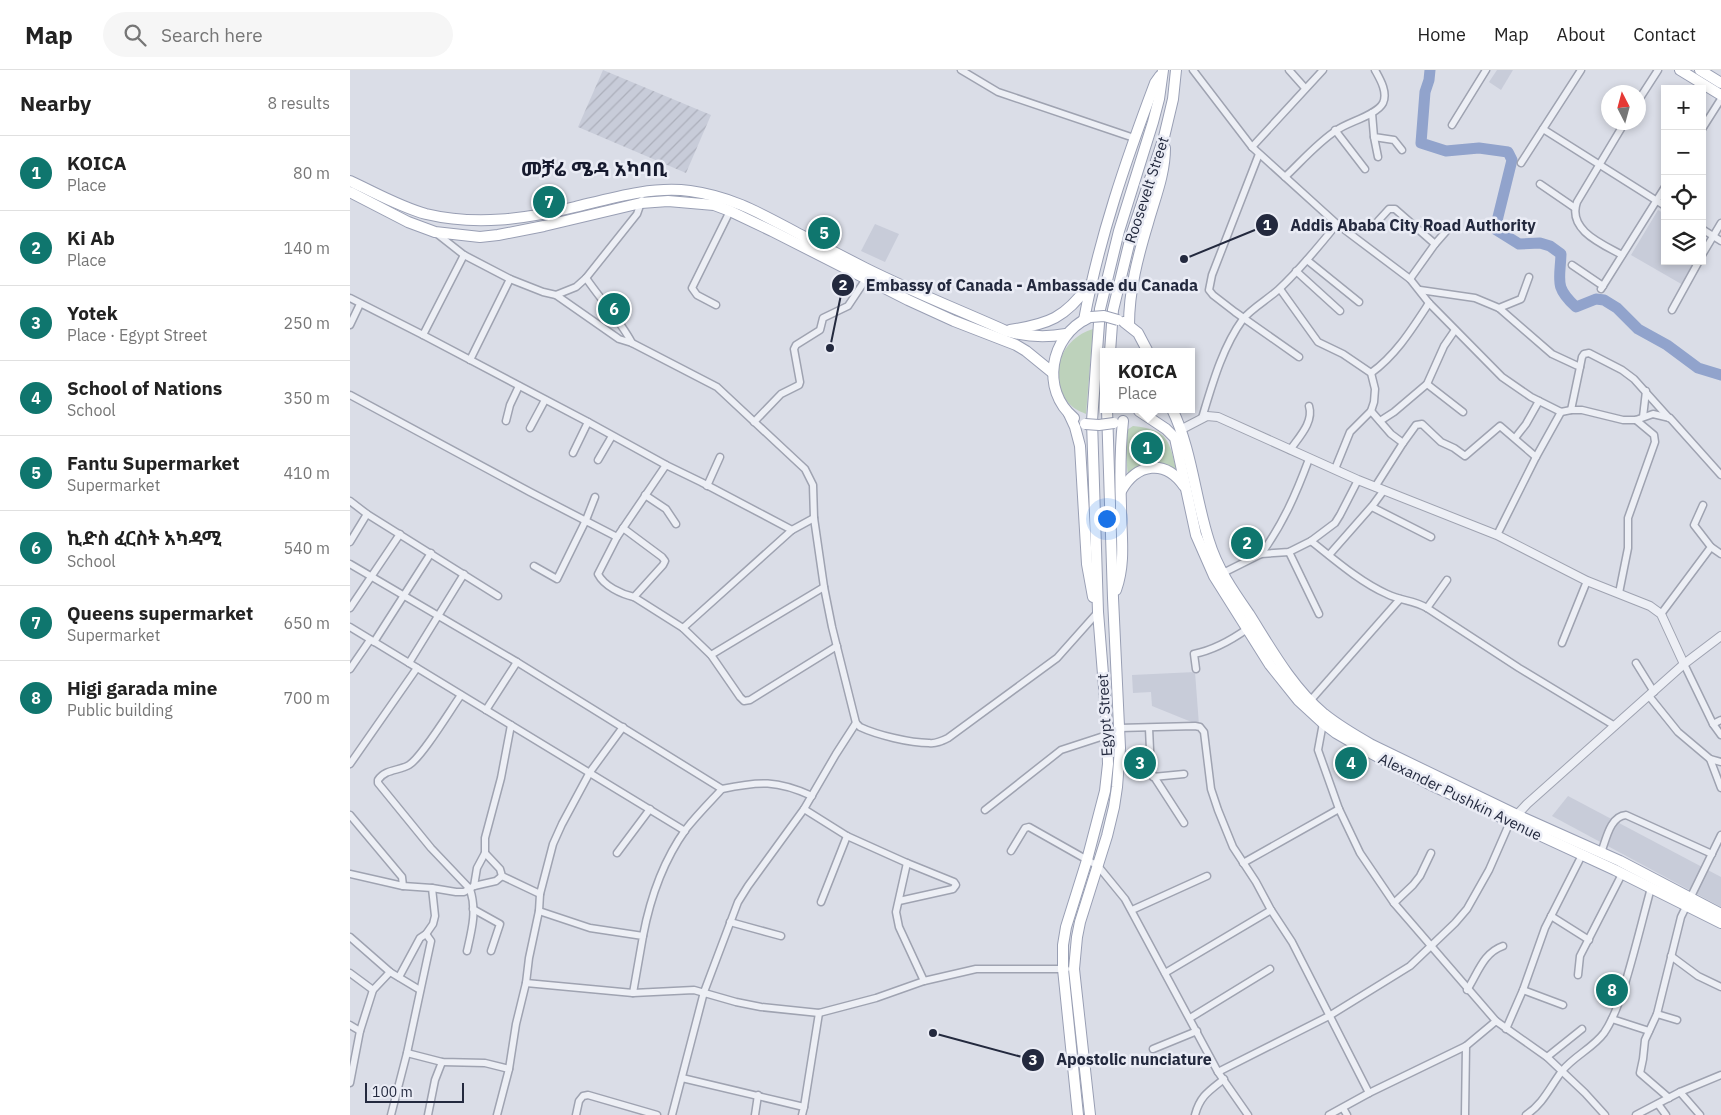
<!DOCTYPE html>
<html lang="en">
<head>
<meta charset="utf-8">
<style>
  :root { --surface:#fff; --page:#f6f6f6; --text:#222; --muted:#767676; --line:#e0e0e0; --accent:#0f766e }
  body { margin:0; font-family:"IBM Plex Sans","Noto Sans Ethiopic",sans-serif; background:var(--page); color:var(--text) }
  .controls { position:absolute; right:15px; top:15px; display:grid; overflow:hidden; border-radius:0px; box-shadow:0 2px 8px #0003 }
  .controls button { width:45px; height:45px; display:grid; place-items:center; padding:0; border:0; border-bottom:1px solid var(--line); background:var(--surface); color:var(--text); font:25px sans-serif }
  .compass { position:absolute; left:1251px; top:15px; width:45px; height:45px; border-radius:50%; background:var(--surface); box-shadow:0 2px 8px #0003; rotate:354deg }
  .scale { position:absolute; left:15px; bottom:12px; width:99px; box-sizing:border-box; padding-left:5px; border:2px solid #23293e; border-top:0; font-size:14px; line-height:18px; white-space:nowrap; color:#23293e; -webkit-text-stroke:4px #eaecf5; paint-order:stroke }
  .you { position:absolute; left:756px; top:448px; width:18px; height:18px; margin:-12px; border:4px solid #fff; border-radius:50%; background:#1a73e8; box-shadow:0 0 0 8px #1a73e833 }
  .badge { display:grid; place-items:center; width:32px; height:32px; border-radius:50%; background:var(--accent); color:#fff; font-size:16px; font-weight:700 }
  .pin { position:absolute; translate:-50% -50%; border:2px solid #fff; box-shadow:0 1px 5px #0006 }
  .popup { position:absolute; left:750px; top:278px; width:95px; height:65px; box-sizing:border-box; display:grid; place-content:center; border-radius:0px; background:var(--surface); filter:drop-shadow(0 1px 4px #0005); font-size:16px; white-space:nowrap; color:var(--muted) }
  .popup b { font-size:19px; color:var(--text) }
  .popup::after { content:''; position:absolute; left:50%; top:100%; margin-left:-10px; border:10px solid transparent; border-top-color:var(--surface) }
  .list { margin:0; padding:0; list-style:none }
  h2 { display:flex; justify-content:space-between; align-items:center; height:65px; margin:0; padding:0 20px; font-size:21px }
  h2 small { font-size:16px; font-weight:400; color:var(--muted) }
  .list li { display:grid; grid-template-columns:32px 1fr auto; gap:15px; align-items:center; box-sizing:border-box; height:75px; padding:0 20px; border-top:1px solid var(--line) }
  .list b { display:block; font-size:19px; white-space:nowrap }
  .list p { margin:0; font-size:16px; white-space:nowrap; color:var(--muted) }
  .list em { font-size:16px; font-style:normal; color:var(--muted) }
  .icon { flex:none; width:28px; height:28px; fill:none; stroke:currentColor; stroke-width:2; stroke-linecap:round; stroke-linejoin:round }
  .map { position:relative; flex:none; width:1371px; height:1045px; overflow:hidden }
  header { display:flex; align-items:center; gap:30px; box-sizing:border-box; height:70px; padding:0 25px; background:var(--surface); border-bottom:1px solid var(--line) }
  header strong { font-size:24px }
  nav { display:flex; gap:28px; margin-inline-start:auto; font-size:18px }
  .search { width:350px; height:45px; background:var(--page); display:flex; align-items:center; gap:12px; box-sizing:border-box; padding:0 18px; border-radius:28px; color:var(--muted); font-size:19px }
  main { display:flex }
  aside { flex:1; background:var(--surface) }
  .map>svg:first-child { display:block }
</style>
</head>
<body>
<header>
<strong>Map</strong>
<div class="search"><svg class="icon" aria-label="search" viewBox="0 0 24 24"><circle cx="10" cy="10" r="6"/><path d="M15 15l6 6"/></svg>Search here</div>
<nav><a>Home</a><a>Map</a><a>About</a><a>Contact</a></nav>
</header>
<main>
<aside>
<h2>Nearby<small>8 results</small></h2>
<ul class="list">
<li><span class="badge">1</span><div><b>KOICA</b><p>Place</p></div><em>80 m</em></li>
<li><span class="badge">2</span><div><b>Ki Ab</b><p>Place</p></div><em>140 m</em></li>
<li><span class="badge">3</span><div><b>Yotek</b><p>Place · Egypt Street</p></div><em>250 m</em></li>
<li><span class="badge">4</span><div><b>School of Nations</b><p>School</p></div><em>350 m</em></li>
<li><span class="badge">5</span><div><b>Fantu Supermarket</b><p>Supermarket</p></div><em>410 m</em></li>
<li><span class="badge">6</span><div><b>ኪድስ ፈርስት አካዳሚ</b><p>School</p></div><em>540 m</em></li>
<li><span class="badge">7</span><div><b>Queens supermarket</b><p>Supermarket</p></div><em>650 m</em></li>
<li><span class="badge">8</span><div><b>Higi garada mine</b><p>Public building</p></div><em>700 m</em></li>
</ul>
</aside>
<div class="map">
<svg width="1371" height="1045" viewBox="0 0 1371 1045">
  <defs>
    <pattern id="industrial-furrows" width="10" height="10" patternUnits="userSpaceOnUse" patternTransform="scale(1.25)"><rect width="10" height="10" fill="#c8ccd9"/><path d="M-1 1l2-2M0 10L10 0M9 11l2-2" fill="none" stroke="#acafbb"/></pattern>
  </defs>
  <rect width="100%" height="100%" fill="#dadde7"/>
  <g fill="#c8ccd9">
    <polygon points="1147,0 1163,0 1151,20 1139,12"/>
    <polygon points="1308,140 1315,144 1315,191 1347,191 1333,215 1281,185"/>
    <polygon points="525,154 549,164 535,192 511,181"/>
    <polygon points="845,602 849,655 802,636 801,622 783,623 782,605"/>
    <polygon points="1218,726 1371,807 1371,837 1202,746"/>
  </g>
  <polygon fill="url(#industrial-furrows)" points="253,0 361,45 336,103 228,57"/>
  <g fill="#bdd2bb">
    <path d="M 743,259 L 736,344 C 729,341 722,338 717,331 C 697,304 712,268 743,259 Z"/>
    <path d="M 783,356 C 819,360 819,370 827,403 L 819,397 L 778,407 L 775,373 L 777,360 Z"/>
  </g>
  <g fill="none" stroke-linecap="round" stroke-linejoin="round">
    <path stroke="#91a3cc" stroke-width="11" d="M 1080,0 L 1079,10 L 1075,22 L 1071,73 L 1096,81 L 1129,78 L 1158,82 L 1162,90 L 1145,159 L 1169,174 L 1190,173 L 1200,176 L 1211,184 C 1210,211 1204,217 1226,237 L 1246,229 L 1254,230 L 1267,238 L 1288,259 L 1317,275 L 1348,298 L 1371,305"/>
    <defs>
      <g id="minor">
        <polyline points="611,0 648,22 784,68"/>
        <polyline points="843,0 902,77 987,154 1060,209 1079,233 1152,307 1181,327 1211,342 1221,340 1232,340 1273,350 1286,350 1303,344 1320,348 1371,405"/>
        <polyline points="939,0 955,18"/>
        <polyline points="1288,31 1308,0"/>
        <polyline points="1022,43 1024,67 1044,70 1052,80"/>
        <polyline points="1102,55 1136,0"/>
        <polyline points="1193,59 1315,136"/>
        <polyline points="1352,59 1371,29"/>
        <polyline points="985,60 1015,99"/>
        <polyline points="1024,67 1028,87"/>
        <polyline points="902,77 973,0"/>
        <polyline points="909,84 862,205 859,220 863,225 885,242 949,287"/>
        <polyline points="1171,93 1231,0"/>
        <path d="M 935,107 C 951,92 968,72 987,60 C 998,52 1027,45 1033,33 C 1038,22 1030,9 1025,0"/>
        <polyline points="1190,114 1225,138"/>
        <polyline points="1028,151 1039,139 1045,139 1085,174 1060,209"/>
        <polyline points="1352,159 1371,171"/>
        <path d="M 86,163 L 114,185 L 160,209 L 193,222 L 206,225 L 269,269 L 282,273 L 367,317 L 455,399 L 463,415 L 464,448 L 474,517 L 482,557 L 506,653 L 510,657 C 527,665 560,673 579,673 C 586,674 592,671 598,668 L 707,588 L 748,542"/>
        <polyline points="1085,174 1099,158"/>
        <path d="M 1272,185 C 1252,174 1217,160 1227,132 L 1275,52"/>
        <polyline points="1352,185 1371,153"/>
        <polyline points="957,190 1009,232"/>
        <polyline points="1222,195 1253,216"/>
        <polyline points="946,201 990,241"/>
        <path d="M 236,208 C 251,230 270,250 282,273"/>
        <polyline points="930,219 968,272 993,284 1021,303 1025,319 1024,332 1021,341 1000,362 985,399"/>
        <polyline points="1251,219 1315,117"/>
        <polyline points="1070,220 1125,228 1149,238 1202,284 1230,297 1221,340"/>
        <polyline points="206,225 226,217 236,208 287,144 292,130"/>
        <polyline points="0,228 73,265 238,352 316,395 351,412 442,460 464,448"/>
        <polyline points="366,235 347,225 342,218 380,141"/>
        <polyline points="1149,238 1171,229 1179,207"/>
        <polyline points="1322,240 1349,191"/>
        <polyline points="0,255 10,234"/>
        <polyline points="73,265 114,185"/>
        <polyline points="120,290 160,209"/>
        <polyline points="1230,297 1232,287 1234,284 1239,283 1272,300 1284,309 1319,348"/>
        <path d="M 1021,303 C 1046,285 1062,259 1079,233"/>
        <polyline points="1077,314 1113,342"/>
        <polyline points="0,325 180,422 267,467"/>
        <polyline points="1021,341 1041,364 1053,373 1025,417"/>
        <polyline points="1293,347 1296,321"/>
        <path d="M 852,348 C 862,315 872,278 893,249 C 901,239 918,229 928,220 C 950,200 968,177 987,154"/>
        <polyline points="156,351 160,335 169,316"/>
        <polyline points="1030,351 1044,342 1077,314 1094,276 1105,260"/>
        <polyline points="404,352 431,324 449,315 450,312 444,279 446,275 470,260 473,248 498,236 516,209"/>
        <polyline points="180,358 195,330"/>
        <polyline points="1165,368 1176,354 1189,331"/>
        <polyline points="1053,373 1066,355 1072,354 1091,372 1104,378 1115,386 1150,356 1186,387"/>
        <path d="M 940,380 C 949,367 964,352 959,336"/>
        <polyline points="223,383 238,352"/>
        <polyline points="248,390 262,366"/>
        <path d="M 316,395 L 267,467 L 248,504 C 254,516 271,524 284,527 L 333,558 L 361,585 L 390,627 L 394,631 L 400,630 L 487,576"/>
        <polyline points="357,416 370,387"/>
        <polyline points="295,425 316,439 326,454"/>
        <polyline points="0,431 17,444 148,526"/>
        <polyline points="1022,437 1081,467"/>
        <polyline points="273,458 312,487 315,491 313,495 284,527"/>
        <polyline points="1147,465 1186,387 1211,342"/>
        <path d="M 961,471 C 985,490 1010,512 1037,524 C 1051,531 1064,530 1077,538 L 1169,598 L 1265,656"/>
        <polyline points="0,472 17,444"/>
        <polyline points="1361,477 1371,484"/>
        <polyline points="939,482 969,544"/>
        <path d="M 911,484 C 933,454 946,424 959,389"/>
        <polyline points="979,485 1023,435 1034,420"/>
        <polyline points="0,494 167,592 372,719"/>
        <polyline points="184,496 207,509 236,450 245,427"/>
        <polyline points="871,504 911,484 939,482 961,471 985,453 990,445 1008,410"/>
        <polyline points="1269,523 1278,478 1278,448 1305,372 1304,365 1286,350"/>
        <polyline points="0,538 50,464"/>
        <polyline points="1077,538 1097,510"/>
        <polyline points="1311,544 1361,477 1344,455 1353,435"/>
        <polyline points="0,557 335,761"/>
        <polyline points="333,558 442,460"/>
        <polyline points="24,572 81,483"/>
        <polyline points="1212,573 1237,511"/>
        <polyline points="361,585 474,517"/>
        <polyline points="59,593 114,504"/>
        <polyline points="1286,593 1304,622"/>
        <polyline points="1334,594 1363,654 1371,650"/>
        <polyline points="0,599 20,570"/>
        <path d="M 846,599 L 844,584 C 864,580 880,571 897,559"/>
        <path d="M 111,625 C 101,639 72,687 59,695 C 49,701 35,699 28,710 L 28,713 L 81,778 L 120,819 C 127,841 122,859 117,881"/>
        <polyline points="1299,626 1328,662 1360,689 1371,718"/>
        <polyline points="960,631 1050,529"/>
        <polyline points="136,640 167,592"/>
        <polyline points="973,653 968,680 989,739 1010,783 1044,833 1146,951"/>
        <polyline points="1363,654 1371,665"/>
        <polyline points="769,658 845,656 850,657 854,662 861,719 868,740 883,777 906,812 921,840 942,872 1019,1023"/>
        <polyline points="799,658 801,702 834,753"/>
        <polyline points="1360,689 1371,692"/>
        <polyline points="0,694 67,598"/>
        <polyline points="803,707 834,704"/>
        <polyline points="454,739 497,766 557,793 604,812 606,815 603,819 549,831"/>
        <polyline points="635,740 711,680 757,665"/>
        <polyline points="0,745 52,807 53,816"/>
        <polyline points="661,781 675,758 679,757 748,796 775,829 868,1002 898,1045"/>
        <polyline points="135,783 150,799 152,806 190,824"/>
        <polyline points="267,783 300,739"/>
        <path d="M 1251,783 C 1256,770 1260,746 1276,745 L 1362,784"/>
        <polyline points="557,793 546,842 549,857 574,911"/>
        <polyline points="893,793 989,739"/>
        <polyline points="0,804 53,816 82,818 85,846 83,854 76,864 70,868 49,907"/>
        <polyline points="124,816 127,798 135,783 135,768 151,708 161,655"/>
        <polyline points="82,818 106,822 114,822 124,816 146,811 152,806"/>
        <polyline points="471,832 497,766"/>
        <polyline points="1044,833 1063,815 1070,806 1081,783"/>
        <polyline points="123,839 150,854 141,881"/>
        <polyline points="782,840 857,806"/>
        <polyline points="189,841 240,858 293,866 283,923"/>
        <polyline points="1201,846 1239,870"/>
        <polyline points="380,852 431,866"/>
        <path d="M 293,866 C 300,829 313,791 336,759 C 347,745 360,732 372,719 C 409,711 427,710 462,726"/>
        <polyline points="0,867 40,902 70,920"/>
        <polyline points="1321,886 1348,906 1371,917"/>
        <polyline points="0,903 23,920"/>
        <polyline points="815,903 921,840"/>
        <polyline points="1228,905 1230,886 1272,804"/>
        <polyline points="176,913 283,923 344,920 386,932 411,937 469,943 526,928 574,911 626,899 716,899"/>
        <path d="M 1117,920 C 1128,903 1133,883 1153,876"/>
        <polyline points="1173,920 1213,935"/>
        <polyline points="1307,944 1327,950"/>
        <polyline points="840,948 920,899"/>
        <polyline points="1262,949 1299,961"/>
        <polyline points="0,955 10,961"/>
        <polyline points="1156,959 1173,920 1195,858 1232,785"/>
        <polyline points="803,979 847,961"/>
        <polyline points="57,983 92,992 135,993 159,999"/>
        <polyline points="1197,987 1232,959"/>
        <polyline points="868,1002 979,946 1060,896 1105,853 1117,839 1139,800 1160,752"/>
        <polyline points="332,1008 454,1037 452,1045"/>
        <polyline points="0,1013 10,961 23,920 40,902"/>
        <polyline points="1330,1022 1350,1045"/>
        <polyline points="1319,1028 1290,1003 1293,989 1295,970 1307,944 1331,847 1371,765"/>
        <polyline points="1308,1034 1316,1045"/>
        <polyline points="454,1037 469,943"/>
        <polyline points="993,1038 997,1045"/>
        <polyline points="41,1045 57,983 81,871 76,864"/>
        <polyline points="78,1045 85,1010 92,992"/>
        <polyline points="147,1045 159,999 166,954 176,913 179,888 189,841 190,824 203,774 212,754 240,702 273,657"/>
        <polyline points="226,1045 229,1031 233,1026 238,1025 307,1045"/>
        <polyline points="322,1045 354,922 388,832 398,816 454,739 486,684 506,653"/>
        <polyline points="405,1045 408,1025"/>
        <path d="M 845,1045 C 850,1026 859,1021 874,1009"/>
        <polyline points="979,1045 1019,1023 1116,976 1146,951 1197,987 1235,1023 1255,1045"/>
        <polyline points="1115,1045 1116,976"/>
        <path d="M 1176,1045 C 1193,1034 1200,1017 1212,1001 C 1224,986 1243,978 1254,963 C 1263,950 1269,933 1274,917 C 1284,885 1292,851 1301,818"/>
        <polyline points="1286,1045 1330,1022 1371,1005"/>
      </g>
      <g id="tertiary">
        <polyline points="832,359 857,346 868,347 1008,410 1147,465 1237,511 1300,536 1311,544 1334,594"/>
        <polyline points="1165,747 1177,734 1334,594 1371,566"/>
      </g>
      <g id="primary">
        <polyline points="1330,0 1371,25"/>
        <polyline points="1350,0 1371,13"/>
        <path d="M 0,111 C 24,122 50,137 76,144 C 126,156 176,149 225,137 C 262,128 302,116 340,121 C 384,127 413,145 451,165 C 472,176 494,187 515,198 C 561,221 609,240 656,261 C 677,267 695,268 716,264"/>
        <polyline points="0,122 58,152 85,162 130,167 148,165 194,156 291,133 318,131 364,135 380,141 422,161 558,230 604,251 666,275 676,281 703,303"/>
        <path d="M 734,250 C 749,168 776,90 805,13 L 810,6"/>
        <polyline points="774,252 788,263 798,282"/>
        <path d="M 779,255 C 779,220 788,186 798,153 C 805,128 815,104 815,78"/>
        <path d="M 660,260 C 699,254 715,248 739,215"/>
        <polyline points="760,282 763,240 781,166 814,67 823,29 826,0"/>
        <path d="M 822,339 C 842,380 845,428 859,471 C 867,498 883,521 899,544 C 921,579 942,617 974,644 C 989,656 1006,666 1022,675 L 1167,745 L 1270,791 L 1371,844"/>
        <polyline points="789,341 816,359 825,368 846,465 864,506 920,595 948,630 973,653 986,663 1017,681 1081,715 1265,800 1371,853"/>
        <polyline points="719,344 725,357 730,376 737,494 743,527"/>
        <path d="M 724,348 C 690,320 700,266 738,248"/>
        <path d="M 771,421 C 787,393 815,389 834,416"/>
        <path d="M 766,520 C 776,492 771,465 771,436 C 770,408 770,379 773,351"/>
        <polyline points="728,1045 713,899 713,875 716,857 737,790 755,721 758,694 757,654 748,542 742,351 750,239 769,161 803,52 809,29 813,0"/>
        <polyline points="740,1045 724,899 727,867 730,852 757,766 764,737 767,717 770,678 763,528 757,339"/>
      </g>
    </defs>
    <use href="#minor" stroke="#9fa3b1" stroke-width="9"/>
    <use href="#tertiary" stroke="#9fa3b1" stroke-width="10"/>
    <use href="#primary" stroke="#999fb4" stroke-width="12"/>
    <use href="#minor" stroke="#edeff5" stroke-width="6"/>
    <use href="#tertiary" stroke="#edeff5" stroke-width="8"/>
    <use href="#primary" stroke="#fff" stroke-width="10"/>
    <defs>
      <g id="primary-bridge">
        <polyline points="741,247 754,246 768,250"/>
        <polyline points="735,354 749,355 764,353"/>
      </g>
    </defs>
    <use href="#primary-bridge" stroke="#999fb4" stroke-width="12" stroke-linecap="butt"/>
    <use href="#primary-bridge" stroke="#fff" stroke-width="10"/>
  </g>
  <g text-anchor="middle" stroke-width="5" stroke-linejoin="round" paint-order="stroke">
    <g font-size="15" fill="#23293e" stroke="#eaecf5">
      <text transform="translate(797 120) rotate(-72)" y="5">Roosevelt Street</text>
      <text transform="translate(755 645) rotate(-93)" y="5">Egypt Street</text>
      <text transform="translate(1110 727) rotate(26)" y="5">Alexander Pushkin Avenue</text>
    </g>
    <g font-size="20" font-weight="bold" fill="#161a2e" stroke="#eaecf5">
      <text x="244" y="106">መቻሬ ሜዳ አካባቢ</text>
    </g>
  </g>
  <path fill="none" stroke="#23293e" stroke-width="2" d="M834 189L917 155M480 278L493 215M583 963L683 990"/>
  <g fill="#23293e" stroke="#eaecf5" stroke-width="2">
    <circle cx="834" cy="189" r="5"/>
    <circle cx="480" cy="278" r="5"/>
    <circle cx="583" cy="963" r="5"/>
    <circle cx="917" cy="155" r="12"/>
    <circle cx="493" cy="215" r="12"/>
    <circle cx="683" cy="990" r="12"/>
  </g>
  <g font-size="15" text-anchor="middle" font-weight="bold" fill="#fff">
    <text x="917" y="160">1</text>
    <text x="493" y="220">2</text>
    <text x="683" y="995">3</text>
  </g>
  <g font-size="16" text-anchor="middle" font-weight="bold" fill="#23293e" stroke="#eaecf5" stroke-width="5" stroke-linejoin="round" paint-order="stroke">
    <text x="1063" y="161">Addis Ababa City Road Authority</text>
    <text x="682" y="221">Embassy of Canada - Ambassade du Canada</text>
    <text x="784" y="995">Apostolic nunciature</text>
  </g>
</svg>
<div class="controls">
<button>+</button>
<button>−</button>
<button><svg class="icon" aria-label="locate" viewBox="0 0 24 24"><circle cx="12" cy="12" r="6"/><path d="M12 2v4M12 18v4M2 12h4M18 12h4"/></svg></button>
<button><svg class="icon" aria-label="layers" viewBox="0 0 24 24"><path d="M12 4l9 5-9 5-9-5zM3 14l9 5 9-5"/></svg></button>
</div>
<svg class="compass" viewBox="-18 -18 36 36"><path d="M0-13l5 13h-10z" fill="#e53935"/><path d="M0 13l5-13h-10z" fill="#767676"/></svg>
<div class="scale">100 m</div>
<div class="you"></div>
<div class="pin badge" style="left:797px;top:378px">1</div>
<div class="popup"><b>KOICA</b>Place</div>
<div class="pin badge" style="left:897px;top:473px">2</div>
<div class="pin badge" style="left:790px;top:693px">3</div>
<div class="pin badge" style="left:1001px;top:693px">4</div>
<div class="pin badge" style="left:474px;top:163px">5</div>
<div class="pin badge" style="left:264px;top:239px">6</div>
<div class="pin badge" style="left:199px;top:132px">7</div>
<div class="pin badge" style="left:1262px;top:920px">8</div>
</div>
</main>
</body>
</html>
